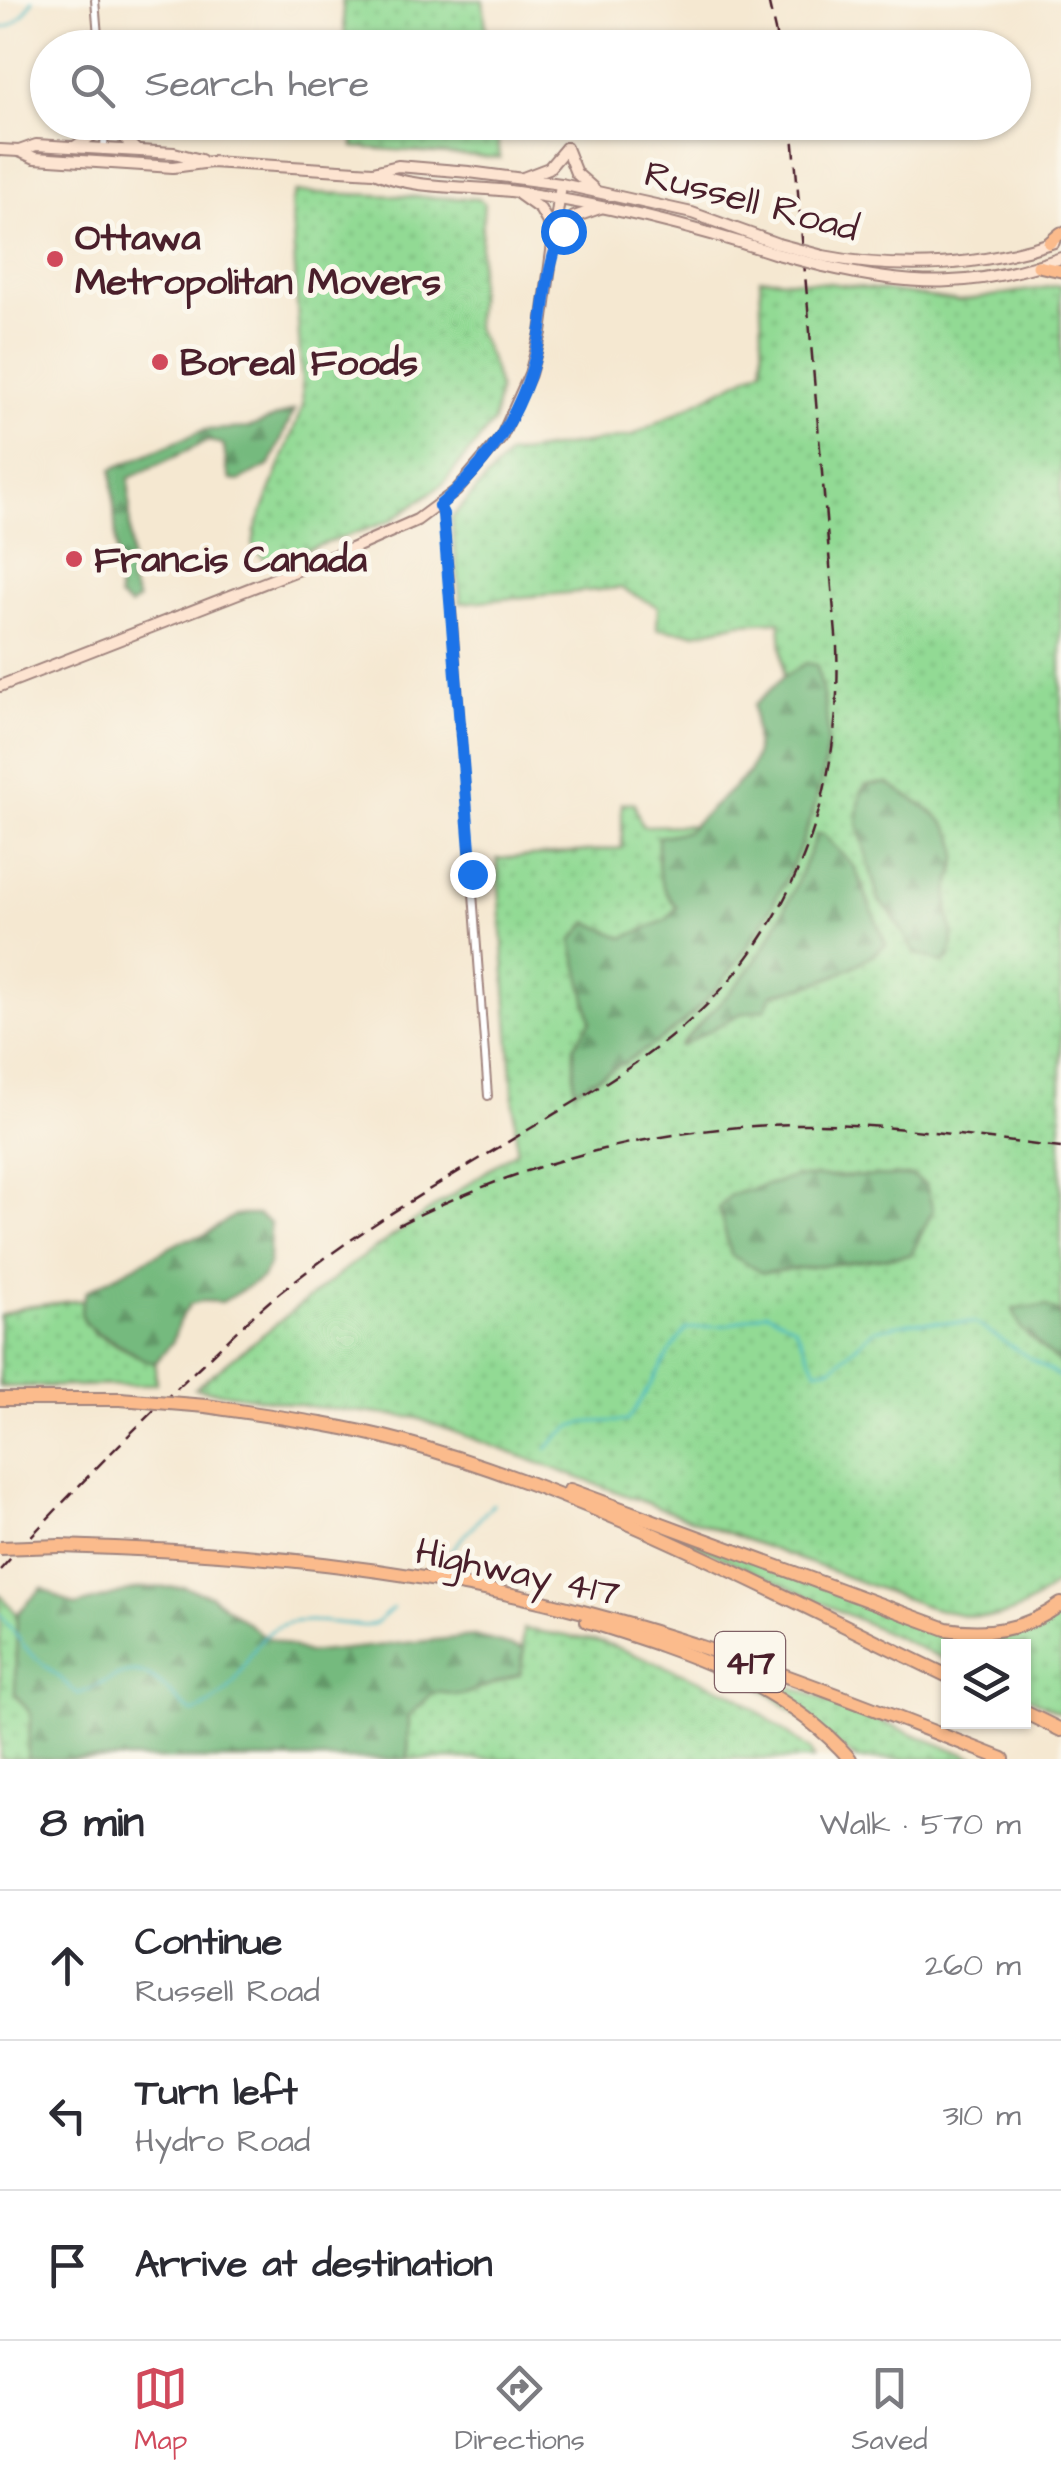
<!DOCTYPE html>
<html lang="en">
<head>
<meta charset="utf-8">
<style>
  :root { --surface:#fff; --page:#f2f2f3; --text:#2b2b33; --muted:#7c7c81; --line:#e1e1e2; --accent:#d1495b }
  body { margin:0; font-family:"Architects Daughter",sans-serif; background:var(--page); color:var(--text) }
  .controls { position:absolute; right:30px; bottom:30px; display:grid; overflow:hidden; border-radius:0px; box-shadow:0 2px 8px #0004 }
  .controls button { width:90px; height:90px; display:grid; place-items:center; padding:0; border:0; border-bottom:2px solid var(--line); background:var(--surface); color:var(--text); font:50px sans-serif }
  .stop { position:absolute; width:30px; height:30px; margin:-22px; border:8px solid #1a73e8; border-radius:50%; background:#fff }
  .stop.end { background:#1a73e8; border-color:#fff; box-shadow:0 2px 10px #0008 }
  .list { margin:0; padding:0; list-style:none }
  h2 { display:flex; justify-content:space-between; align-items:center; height:130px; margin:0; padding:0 40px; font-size:42px }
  h2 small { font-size:32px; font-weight:400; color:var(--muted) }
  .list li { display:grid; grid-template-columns:65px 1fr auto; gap:30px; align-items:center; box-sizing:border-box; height:150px; padding:0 40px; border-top:2px solid var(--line) }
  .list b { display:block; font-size:38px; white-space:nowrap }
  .list p { margin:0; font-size:32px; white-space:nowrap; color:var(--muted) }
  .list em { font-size:32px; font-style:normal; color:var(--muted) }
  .icon { flex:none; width:55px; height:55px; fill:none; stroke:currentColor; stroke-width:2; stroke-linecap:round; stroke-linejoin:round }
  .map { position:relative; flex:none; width:1061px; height:1759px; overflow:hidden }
  .search { position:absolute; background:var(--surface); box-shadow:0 2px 8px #0004; left:30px; right:30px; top:30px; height:110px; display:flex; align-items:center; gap:25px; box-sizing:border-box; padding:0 35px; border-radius:55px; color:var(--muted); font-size:38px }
  .sheet { height:580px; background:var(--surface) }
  nav { display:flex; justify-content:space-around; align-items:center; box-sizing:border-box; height:140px; border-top:2px solid var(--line); background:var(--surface); font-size:28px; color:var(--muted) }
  nav a { display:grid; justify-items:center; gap:5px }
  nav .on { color:var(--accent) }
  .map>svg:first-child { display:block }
</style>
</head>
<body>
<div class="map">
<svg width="1061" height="1759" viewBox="0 0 1061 1759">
  <defs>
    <pattern id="grass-dots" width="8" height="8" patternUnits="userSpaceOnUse" patternTransform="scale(2.5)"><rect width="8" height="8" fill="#92da94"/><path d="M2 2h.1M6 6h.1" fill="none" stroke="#7fbb80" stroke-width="1.8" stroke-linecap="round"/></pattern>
    <pattern id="forest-firs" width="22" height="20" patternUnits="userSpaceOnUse" patternTransform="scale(2.5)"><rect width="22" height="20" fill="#75ba7e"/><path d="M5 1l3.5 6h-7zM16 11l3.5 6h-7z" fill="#629767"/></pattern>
  </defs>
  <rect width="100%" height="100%" fill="#fbf7ec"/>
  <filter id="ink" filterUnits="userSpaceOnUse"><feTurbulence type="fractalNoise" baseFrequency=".01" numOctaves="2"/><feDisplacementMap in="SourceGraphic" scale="20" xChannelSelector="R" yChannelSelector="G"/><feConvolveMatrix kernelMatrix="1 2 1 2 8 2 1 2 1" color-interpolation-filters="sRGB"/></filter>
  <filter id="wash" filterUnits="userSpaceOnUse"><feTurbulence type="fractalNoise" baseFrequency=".0048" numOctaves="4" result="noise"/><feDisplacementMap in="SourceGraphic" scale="40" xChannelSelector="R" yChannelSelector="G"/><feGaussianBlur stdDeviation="2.25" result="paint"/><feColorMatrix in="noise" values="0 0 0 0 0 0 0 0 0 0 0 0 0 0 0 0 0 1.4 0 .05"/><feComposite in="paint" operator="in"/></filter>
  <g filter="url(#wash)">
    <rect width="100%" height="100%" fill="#f5e8d1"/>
    <g fill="url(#grass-dots)" stroke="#6e7c60" stroke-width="2.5">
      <polygon points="342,0 483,0 488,47 346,47"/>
      <polygon points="352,123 495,123 500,158 354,147"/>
      <polygon points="295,192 478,199 484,203 475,327 491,361 499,389 493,423 443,484 390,521 268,563 253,546 255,531 303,405 291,203"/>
      <path d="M 760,278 L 829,283 L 960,301 L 1061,285 L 1061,1580 C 1009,1624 992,1623 928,1607 L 417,1418 L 305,1406 L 195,1388 L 351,1265 L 517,1150 L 497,859 L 622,848 L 622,803 L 634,803 L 642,826 L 696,825 L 749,772 L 756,753 L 754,705 L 784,677 L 780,621 L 740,623 L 696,633 L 657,629 L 658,607 L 620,588 L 461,603 L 451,518 L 508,455 L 631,436 L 763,368 Z"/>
      <path d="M 82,1300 C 81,1309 85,1323 91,1330 C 96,1335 147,1361 155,1363 L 156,1383 L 144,1385 L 0,1387 L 0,1315 L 25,1307 Z"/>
      <path d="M 679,1534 L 964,1636 C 1005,1636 1025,1630 1061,1610 L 1061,1713 L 1024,1695 L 1024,1646 L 948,1646 L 948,1661 L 678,1537 Z"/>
      <polygon points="0,1594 17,1614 15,1694 31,1714 27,1759 0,1759"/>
      <polygon points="523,1629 603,1642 733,1693 810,1750 814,1759 408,1759 409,1716 434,1691 462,1695 520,1674"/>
      <polygon points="745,1669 978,1759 856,1759 743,1675"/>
    </g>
    <g fill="url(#forest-firs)" stroke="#606c54" stroke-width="2.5">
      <path d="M 294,410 L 270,465 L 239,481 L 231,480 C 224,470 227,456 223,444 L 208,441 L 129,478 L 131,584 L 138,600 L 130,606 L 119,598 L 112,469 L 204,430 L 248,428 Z"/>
      <path d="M 806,663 L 817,665 C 822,693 830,720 827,748 C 816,838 756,954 690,1016 C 657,1047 613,1068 574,1091 L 574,1046 L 591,1021 L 572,941 L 588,922 L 624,938 L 666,920 L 677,907 C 655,882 658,870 658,837 L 687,831 L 749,773 L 756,753 L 754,705 L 784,677 Z"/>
      <path d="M 887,783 C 914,802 962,820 957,859 C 955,872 948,885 948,897 C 946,922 959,930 949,959 L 942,963 L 915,953 L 891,913 L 879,901 L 858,824 L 859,805 L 862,790 L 868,785 Z"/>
      <path d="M 817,834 L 824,835 L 855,868 L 886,945 C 846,974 820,985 772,994 L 766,1009 L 740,1014 L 679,1047 C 703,1017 734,993 756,960 C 782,922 799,877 817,834 Z"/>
      <polygon points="912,1176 926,1185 933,1210 911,1255 762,1273 731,1255 719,1208 730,1195 795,1177"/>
      <path d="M 235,1215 L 258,1215 L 270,1223 L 269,1264 L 262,1278 L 222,1302 L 202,1301 L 190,1304 L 179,1321 L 173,1341 L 155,1363 C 142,1360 137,1355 126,1348 C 102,1333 67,1328 87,1291 L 184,1240 L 205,1235 Z"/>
      <polygon points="1045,1306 1061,1314 1061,1365 1021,1329 1013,1309"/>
      <polygon points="184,1587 210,1595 264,1636 307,1653 474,1636 524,1649 520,1674 462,1695 434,1692 409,1716 408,1759 27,1759 31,1714 15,1694 17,1614 42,1588 75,1606 140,1588"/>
    </g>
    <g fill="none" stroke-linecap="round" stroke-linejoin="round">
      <g stroke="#4dbbc4" stroke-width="2.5">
        <path d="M 0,28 C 15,29 26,12 33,0"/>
        <path d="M 547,1449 C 575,1415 586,1423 627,1421 C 649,1391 663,1359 686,1329 L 727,1325 L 767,1312 L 794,1326 L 817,1370 L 833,1367 L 874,1330 L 914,1322 L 975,1323 L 1061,1378"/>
        <polyline points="441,1561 493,1504"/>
        <path d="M 0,1614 L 28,1651 L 78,1694 C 115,1681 130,1656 164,1687 C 174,1696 183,1707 194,1713 C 208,1705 223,1697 232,1685 C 249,1662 257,1631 288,1623 C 312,1618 342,1624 366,1626 L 376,1623 L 393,1608"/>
      </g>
    </g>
  </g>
  <g filter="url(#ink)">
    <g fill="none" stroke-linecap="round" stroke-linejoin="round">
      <defs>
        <g id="minor">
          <polyline points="95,0 99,48"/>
          <polyline points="104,151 105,122"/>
          <polyline points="439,506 443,514 450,582 488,1096"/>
        </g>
        <g id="secondary">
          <polyline points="108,122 136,150"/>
          <polyline points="76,146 94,134 103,122"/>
          <polyline points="566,148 576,173 593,188"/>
          <polyline points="0,150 19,151 35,158 173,167 211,162 373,172 398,166 469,172 561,184 692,213 778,244"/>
          <polyline points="19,151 36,145 174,153 201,160"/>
          <path d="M 374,172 C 417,191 471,185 517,192 C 606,205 691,226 777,254"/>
          <polyline points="523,178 549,168 566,148"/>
          <polyline points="519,194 540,209 554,233"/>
          <polyline points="557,242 574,217 600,208"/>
          <path d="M 823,256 C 901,271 978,267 1054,242"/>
          <path d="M 823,266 C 912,287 973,289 1061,258"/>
          <polyline points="0,686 351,549 417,520 456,491 501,438 530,374 541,333 561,184"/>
        </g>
        <g id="primary">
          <polyline points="1049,243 1061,233"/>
          <polyline points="1038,266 1061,271"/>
        </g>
        <g id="motorway">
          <polyline points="0,1399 120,1399"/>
          <path d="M 206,1406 C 270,1416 336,1424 400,1441 C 592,1493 770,1591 948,1676"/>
          <path d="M 570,1490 L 946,1629 C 988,1636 1026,1630 1061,1604"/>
          <path d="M 60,1546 C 236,1551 416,1567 587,1613 C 730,1651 865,1705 1003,1759"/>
          <path d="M 587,1621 C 682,1651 783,1682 850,1759"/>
          <polyline points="1024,1712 1061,1730"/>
        </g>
      </defs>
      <use href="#minor" stroke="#a0847e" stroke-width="10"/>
      <use href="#secondary" stroke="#a0847e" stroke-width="14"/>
      <use href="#primary" stroke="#a0847e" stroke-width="15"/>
      <use href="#motorway" stroke="#a0847e" stroke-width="16"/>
      <use href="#minor" stroke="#fff" stroke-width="6"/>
      <use href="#secondary" stroke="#fde4d1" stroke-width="10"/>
      <use href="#primary" stroke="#fbbb8c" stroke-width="11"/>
      <use href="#motorway" stroke="#fbbb8c" stroke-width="12"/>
      <g stroke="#4a1f2b" stroke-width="2.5" stroke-dasharray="15 8" stroke-linecap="butt">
        <polyline points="768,0 779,48"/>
        <path d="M 398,1225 C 525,1161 660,1126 802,1124 C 888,1123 976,1138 1061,1148"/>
        <path d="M 0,1570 C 63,1501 128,1434 196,1370 C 229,1339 261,1306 297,1279 C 375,1219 462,1170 546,1119 C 591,1092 637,1065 678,1031 C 793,935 843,794 837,647 L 792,122"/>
      </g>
      <defs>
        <g id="secondary-bridge">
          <polyline points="778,244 823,256"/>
          <polyline points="777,254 823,266"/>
        </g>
        <g id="motorway-bridge">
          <polyline points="120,1399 206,1406"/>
          <polyline points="0,1548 60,1546"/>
        </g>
      </defs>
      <use href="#secondary-bridge" stroke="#a0847e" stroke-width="14" stroke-linecap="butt"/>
      <use href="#motorway-bridge" stroke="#a0847e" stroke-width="16" stroke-linecap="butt"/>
      <use href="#secondary-bridge" stroke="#fde4d1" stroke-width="10"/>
      <use href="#motorway-bridge" stroke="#fbbb8c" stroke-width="12"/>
    </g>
  </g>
  <g fill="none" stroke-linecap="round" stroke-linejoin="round" filter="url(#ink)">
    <path stroke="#1a73e8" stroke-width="12" d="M 472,874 L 443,514 L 439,506 C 494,459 530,401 541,329 C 546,295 548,261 563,231"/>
  </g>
  <g fill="#d1495b" stroke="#fbf7ec" stroke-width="4">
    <circle cx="55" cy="259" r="10"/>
    <circle cx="160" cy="362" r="10"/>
    <circle cx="74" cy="559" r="10"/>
  </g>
  <g text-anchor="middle" stroke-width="10" stroke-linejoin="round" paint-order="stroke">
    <rect fill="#fbf7ec" stroke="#7f6065" stroke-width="2.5" x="715" y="1632" width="70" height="60" rx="8"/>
    <g font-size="35" font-weight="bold" fill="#4a1f2b">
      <text x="750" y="1674">417</text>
    </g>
    <g font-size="38" fill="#4a1f2b" stroke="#fbf7ec">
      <text transform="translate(752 200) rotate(15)" y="13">Russell Road</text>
      <text transform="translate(518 1571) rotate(12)" y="13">Highway 417</text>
    </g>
    <g font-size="38" font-weight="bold" fill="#4a1f2b" stroke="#fbf7ec" text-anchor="start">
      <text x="75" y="250">Ottawa<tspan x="75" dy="44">Metropolitan Movers</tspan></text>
      <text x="180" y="375">Boreal Foods</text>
      <text x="94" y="572">Francis Canada</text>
    </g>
  </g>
</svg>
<div class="controls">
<button><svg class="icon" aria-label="layers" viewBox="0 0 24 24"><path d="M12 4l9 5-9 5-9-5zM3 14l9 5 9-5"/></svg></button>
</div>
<div class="stop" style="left:563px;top:231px"></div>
<div class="stop end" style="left:472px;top:874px"></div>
<div class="search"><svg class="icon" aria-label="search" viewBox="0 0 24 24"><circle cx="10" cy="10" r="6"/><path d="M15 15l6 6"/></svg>Search here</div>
</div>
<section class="sheet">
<h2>8 min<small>Walk · 570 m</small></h2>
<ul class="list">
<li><svg class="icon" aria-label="ahead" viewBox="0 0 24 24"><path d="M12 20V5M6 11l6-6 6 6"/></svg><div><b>Continue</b><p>Russell Road</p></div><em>260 m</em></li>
<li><svg class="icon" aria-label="left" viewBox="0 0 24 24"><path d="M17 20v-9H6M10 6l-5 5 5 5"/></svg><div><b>Turn left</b><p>Hydro Road</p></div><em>310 m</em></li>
<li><svg class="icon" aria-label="arrive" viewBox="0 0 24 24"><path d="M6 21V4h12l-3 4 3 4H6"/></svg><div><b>Arrive at destination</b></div></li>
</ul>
</section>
<nav>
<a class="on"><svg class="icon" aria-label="map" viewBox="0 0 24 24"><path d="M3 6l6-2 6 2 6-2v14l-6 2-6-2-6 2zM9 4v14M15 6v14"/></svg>Map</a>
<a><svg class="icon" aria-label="directions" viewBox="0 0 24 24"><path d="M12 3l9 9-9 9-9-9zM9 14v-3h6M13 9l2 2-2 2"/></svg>Directions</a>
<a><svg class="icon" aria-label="saved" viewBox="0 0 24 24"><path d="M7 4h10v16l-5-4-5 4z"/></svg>Saved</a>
</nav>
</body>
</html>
